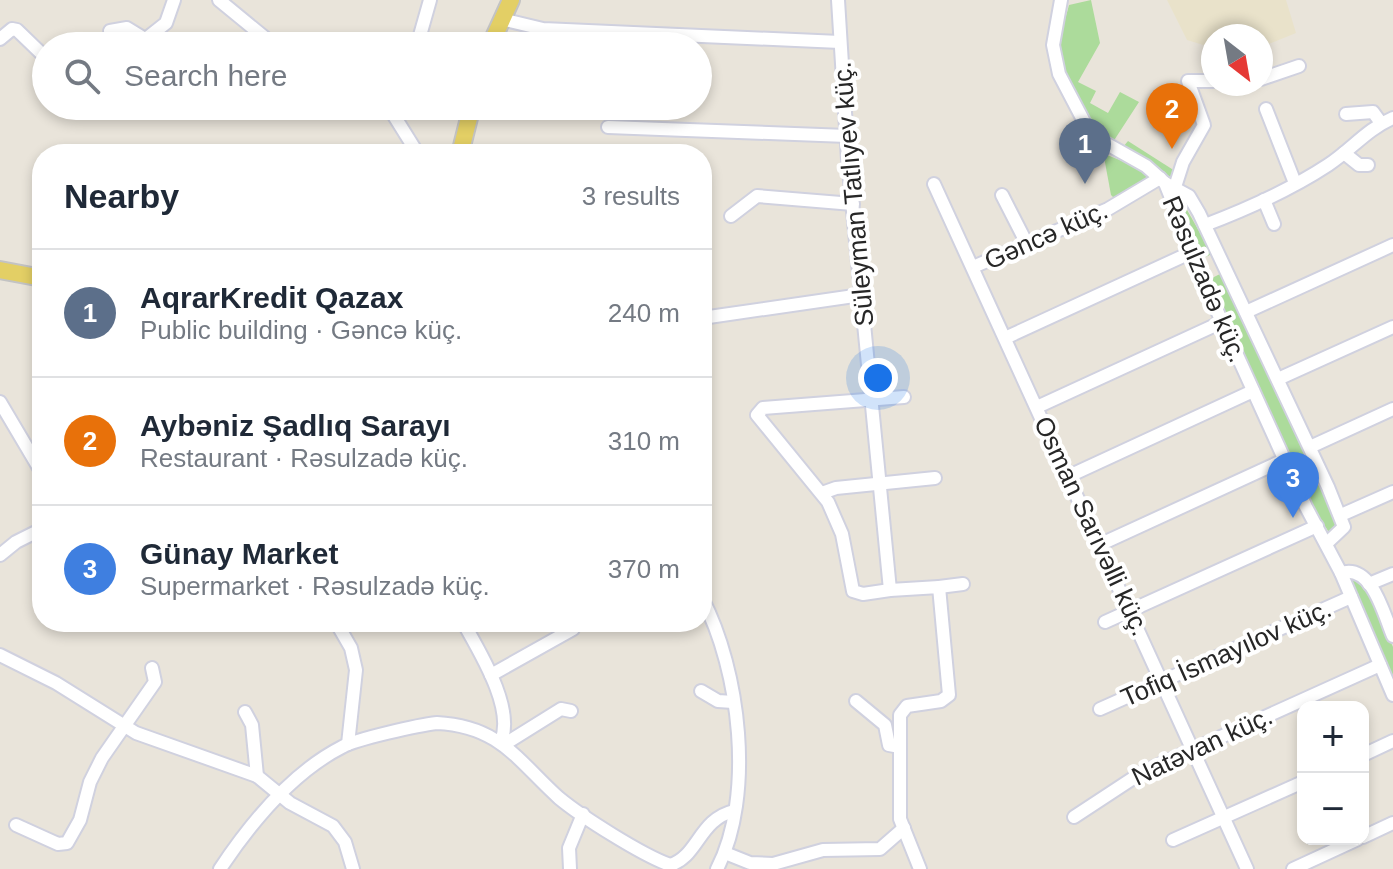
<!DOCTYPE html>
<html lang="en">
<head>
<meta charset="utf-8">
<style>
  :root { --surface:#fff; --page:#f6f6f7; --text:#1f2937; --muted:#747a83; --line:#e0e1e3; --accent:#4759e9 }
  body { margin:0; font-family:Helvetica,sans-serif; background:var(--page); color:var(--text) }
  .controls { position:absolute; right:24px; bottom:24px; display:grid; overflow:hidden; border-radius:16px; box-shadow:0 4px 12px #0003 }
  .controls button { width:72px; height:72px; display:grid; place-items:center; padding:0; border:0; border-bottom:2px solid var(--line); background:var(--surface); color:var(--text); font:40px sans-serif }
  .compass { position:absolute; left:1201px; top:24px; width:72px; height:72px; border-radius:50%; background:var(--surface); box-shadow:0 4px 12px #0003; rotate:149deg }
  .you { position:absolute; left:878px; top:378px; width:28px; height:28px; margin:-20px; border:6px solid #fff; border-radius:50%; background:#1a73e8; box-shadow:0 0 0 12px #1a73e833 }
  .badge { display:grid; place-items:center; width:52px; height:52px; border-radius:50%; background:var(--accent); color:#fff; font-size:26px; font-weight:700 }
  .pin { position:absolute; translate:-50% -66px; filter:drop-shadow(0 2px 4px #0008) }
  .pin::after { content:''; position:absolute; top:42px; width:28px; height:24px; background:inherit; clip-path:polygon(0 0,100% 0,50% 100%) }
  .list { margin:0; padding:0; list-style:none }
  h2 { display:flex; justify-content:space-between; align-items:center; height:104px; margin:0; padding:0 32px; font-size:34px }
  h2 small { font-size:26px; font-weight:400; color:var(--muted) }
  .list li { display:grid; grid-template-columns:52px 1fr auto; gap:24px; align-items:center; box-sizing:border-box; height:128px; padding:0 32px; border-top:2px solid var(--line) }
  .list b { display:block; font-size:30px; white-space:nowrap }
  .list p { margin:0; font-size:26px; white-space:nowrap; color:var(--muted) }
  .list em { font-size:26px; font-style:normal; color:var(--muted) }
  .icon { flex:none; width:44px; height:44px; fill:none; stroke:currentColor; stroke-width:2; stroke-linecap:round; stroke-linejoin:round }
  .map { position:relative; flex:none; width:1393px; height:869px; overflow:hidden }
  .search { position:absolute; background:var(--surface); box-shadow:0 4px 12px #0003; left:32px; top:32px; width:680px; height:88px; display:flex; align-items:center; gap:20px; box-sizing:border-box; padding:0 28px; border-radius:44px; color:var(--muted); font-size:30px }
  .panel { position:absolute; background:var(--surface); box-shadow:0 4px 12px #0003; left:32px; top:144px; width:680px; height:488px; border-radius:32px }
  .map>svg:first-child { display:block }
</style>
</head>
<body>
<div class="map">
<svg width="1393" height="869" viewBox="0 0 1393 869">
  <rect width="100%" height="100%" fill="#e9e4da"/>
  <polygon fill="#e9e2ca" points="1167,0 1286,0 1296,33 1261,47 1261,36 1213,36 1213,48 1187,40"/>
  <g fill="#acdb9b">
    <path d="M 1091,0 L 1100,43 L 1078,82 L 1096,91 L 1090,103 L 1108,113 L 1120,92 L 1139,102 L 1113,142 C 1090,131 1062,79 1060,53 C 1059,36 1065,21 1069,5 Z"/>
    <polygon points="1128,141 1175,171 1173,180 1123,147"/>
    <polygon points="1107,155 1135,166 1151,178 1116,200 1111,195 1104,157"/>
    <polygon points="1178,194 1212,254 1199,260 1174,196"/>
    <polygon points="1222,273 1338,519 1331,535 1317,515 1208,280"/>
    <polygon points="1349,577 1366,587 1393,647 1393,681"/>
  </g>
  <g fill="none" stroke-linecap="round" stroke-linejoin="round">
    <defs>
      <g id="minor">
        <polyline points="219,0 275,46"/>
        <polyline points="838,0 848,160 890,590 939,587 949,695 941,701 907,706 900,715 900,819 920,869"/>
        <polyline points="1061,0 1053,45 1059,74 1091,135 1146,166 1165,183 1213,302 1306,507 1341,573 1393,695"/>
        <polyline points="501,19 543,29 840,42"/>
        <polyline points="110,31 127,28 145,39"/>
        <polyline points="0,39 12,29 17,30 46,58"/>
        <polyline points="137,46 166,23 174,0"/>
        <polyline points="417,46 430,0"/>
        <polyline points="1261,79 1299,66"/>
        <polyline points="388,106 418,154"/>
        <polyline points="1266,109 1295,183"/>
        <polyline points="1346,114 1373,112 1381,123"/>
        <polyline points="608,127 847,136"/>
        <polyline points="1344,153 1359,165 1368,165"/>
        <polyline points="1165,183 1189,196 1199,213 1328,487 1344,527 1327,543"/>
        <polyline points="934,184 1247,869"/>
        <polyline points="1175,187 1183,162 1204,125 1188,81 1213,81"/>
        <polyline points="1002,195 1027,244"/>
        <polyline points="1264,200 1274,224"/>
        <polyline points="731,216 757,196 853,204"/>
        <path d="M 1205,225 C 1247,209 1290,190 1328,165 C 1351,150 1367,129 1393,118"/>
        <polyline points="973,267 1108,209 1160,178"/>
        <polyline points="1246,312 1393,245"/>
        <polyline points="702,318 861,295"/>
        <polyline points="1005,338 1192,252"/>
        <polyline points="1278,379 1393,327"/>
        <polyline points="0,402 42,473"/>
        <polyline points="1037,407 1222,322"/>
        <polyline points="1310,447 1393,409"/>
        <polyline points="1069,476 1253,391"/>
        <polyline points="822,493 836,488 935,478"/>
        <polyline points="1341,515 1393,492"/>
        <polyline points="1101,544 1284,460"/>
        <polyline points="0,555 16,542 42,529"/>
        <path d="M 1341,573 C 1372,563 1384,615 1393,636"/>
        <polyline points="1369,584 1393,574"/>
        <polyline points="939,587 963,584"/>
        <polyline points="890,590 863,594 853,591 842,534 828,502 757,415 763,408 904,397"/>
        <path d="M 702,598 C 740,670 755,796 717,869"/>
        <polyline points="336,622 351,648 356,670 348,744"/>
        <path d="M 463,622 C 479,651 515,708 501,741"/>
        <polyline points="1105,622 1317,526"/>
        <polyline points="0,655 56,683 136,733 257,776 290,803 333,826 345,842 353,869"/>
        <polyline points="491,675 573,629"/>
        <polyline points="701,691 718,701 733,702"/>
        <polyline points="856,701 885,725 889,745 900,747"/>
        <polyline points="1100,709 1351,597"/>
        <polyline points="245,712 252,725 257,776"/>
        <polyline points="505,744 561,709 571,711"/>
        <polyline points="1363,755 1393,741"/>
        <polyline points="1074,817 1141,773 1380,665"/>
        <polyline points="16,825 58,844 67,843 80,820 90,782 102,758 155,682 152,668"/>
        <polyline points="1363,837 1393,823"/>
        <polyline points="1173,840 1303,782"/>
        <polyline points="725,853 750,863 773,864 823,850 880,849 904,828"/>
        <path d="M 220,869 C 250,824 293,772 342,747 C 356,739 419,725 437,723 C 500,726 518,761 559,798 C 582,817 642,855 670,865 C 698,857 699,819 734,811"/>
        <polyline points="570,869 569,848 583,814"/>
        <polyline points="1293,869 1358,839"/>
      </g>
      <g id="major">
        <polyline points="490,46 511,0"/>
        <polyline points="460,154 472,106"/>
        <polyline points="0,270 42,278"/>
      </g>
    </defs>
    <use href="#minor" stroke="#d0d1df" stroke-width="16"/>
    <use href="#major" stroke="#c3c3c3" stroke-width="20"/>
    <use href="#minor" stroke="#fff" stroke-width="12"/>
    <use href="#major" stroke="#e3cf65" stroke-width="16"/>
  </g>
  <g text-anchor="middle" stroke-width="8" stroke-linejoin="round" paint-order="stroke">
    <g font-size="26" fill="#272727" stroke="#fff">
      <text transform="translate(853 194) rotate(-95)" y="9">Süleyman Tatlıyev küç.</text>
      <text transform="translate(1046 235) rotate(-24)" y="9">Gəncə küç.</text>
      <text transform="translate(1205 279) rotate(67)" y="9">Rəsulzadə küç.</text>
      <text transform="translate(1092 526) rotate(65)" y="9">Osman Sarıvəlli küç.</text>
      <text transform="translate(1226 653) rotate(-24)" y="9">Tofiq İsmayılov küç.</text>
      <text transform="translate(1202 746) rotate(-25)" y="9">Natəvan küç.</text>
    </g>
  </g>
</svg>
<div class="controls">
<button>+</button>
<button>−</button>
</div>
<svg class="compass" viewBox="-18 -18 36 36"><path d="M0-13l5 13h-10z" fill="#e53935"/><path d="M0 13l5-13h-10z" fill="#747a83"/></svg>
<div class="you"></div>
<div class="pin badge" style="left:1085px;top:184px;background:#5c6f8a">1</div>
<div class="pin badge" style="left:1172px;top:149px;background:#e8710a">2</div>
<div class="pin badge" style="left:1293px;top:518px;background:#3f7fe0">3</div>
<div class="search"><svg class="icon" aria-label="search" viewBox="0 0 24 24"><circle cx="10" cy="10" r="6"/><path d="M15 15l6 6"/></svg>Search here</div>
<section class="panel">
<h2>Nearby<small>3 results</small></h2>
<ul class="list">
<li><span class="badge" style="background:#5c6f8a">1</span><div><b>AqrarKredit Qazax</b><p>Public building · Gəncə küç.</p></div><em>240 m</em></li>
<li><span class="badge" style="background:#e8710a">2</span><div><b>Aybəniz Şadlıq Sarayı</b><p>Restaurant · Rəsulzadə küç.</p></div><em>310 m</em></li>
<li><span class="badge" style="background:#3f7fe0">3</span><div><b>Günay Market</b><p>Supermarket · Rəsulzadə küç.</p></div><em>370 m</em></li>
</ul>
</section>
</div>
</body>
</html>
